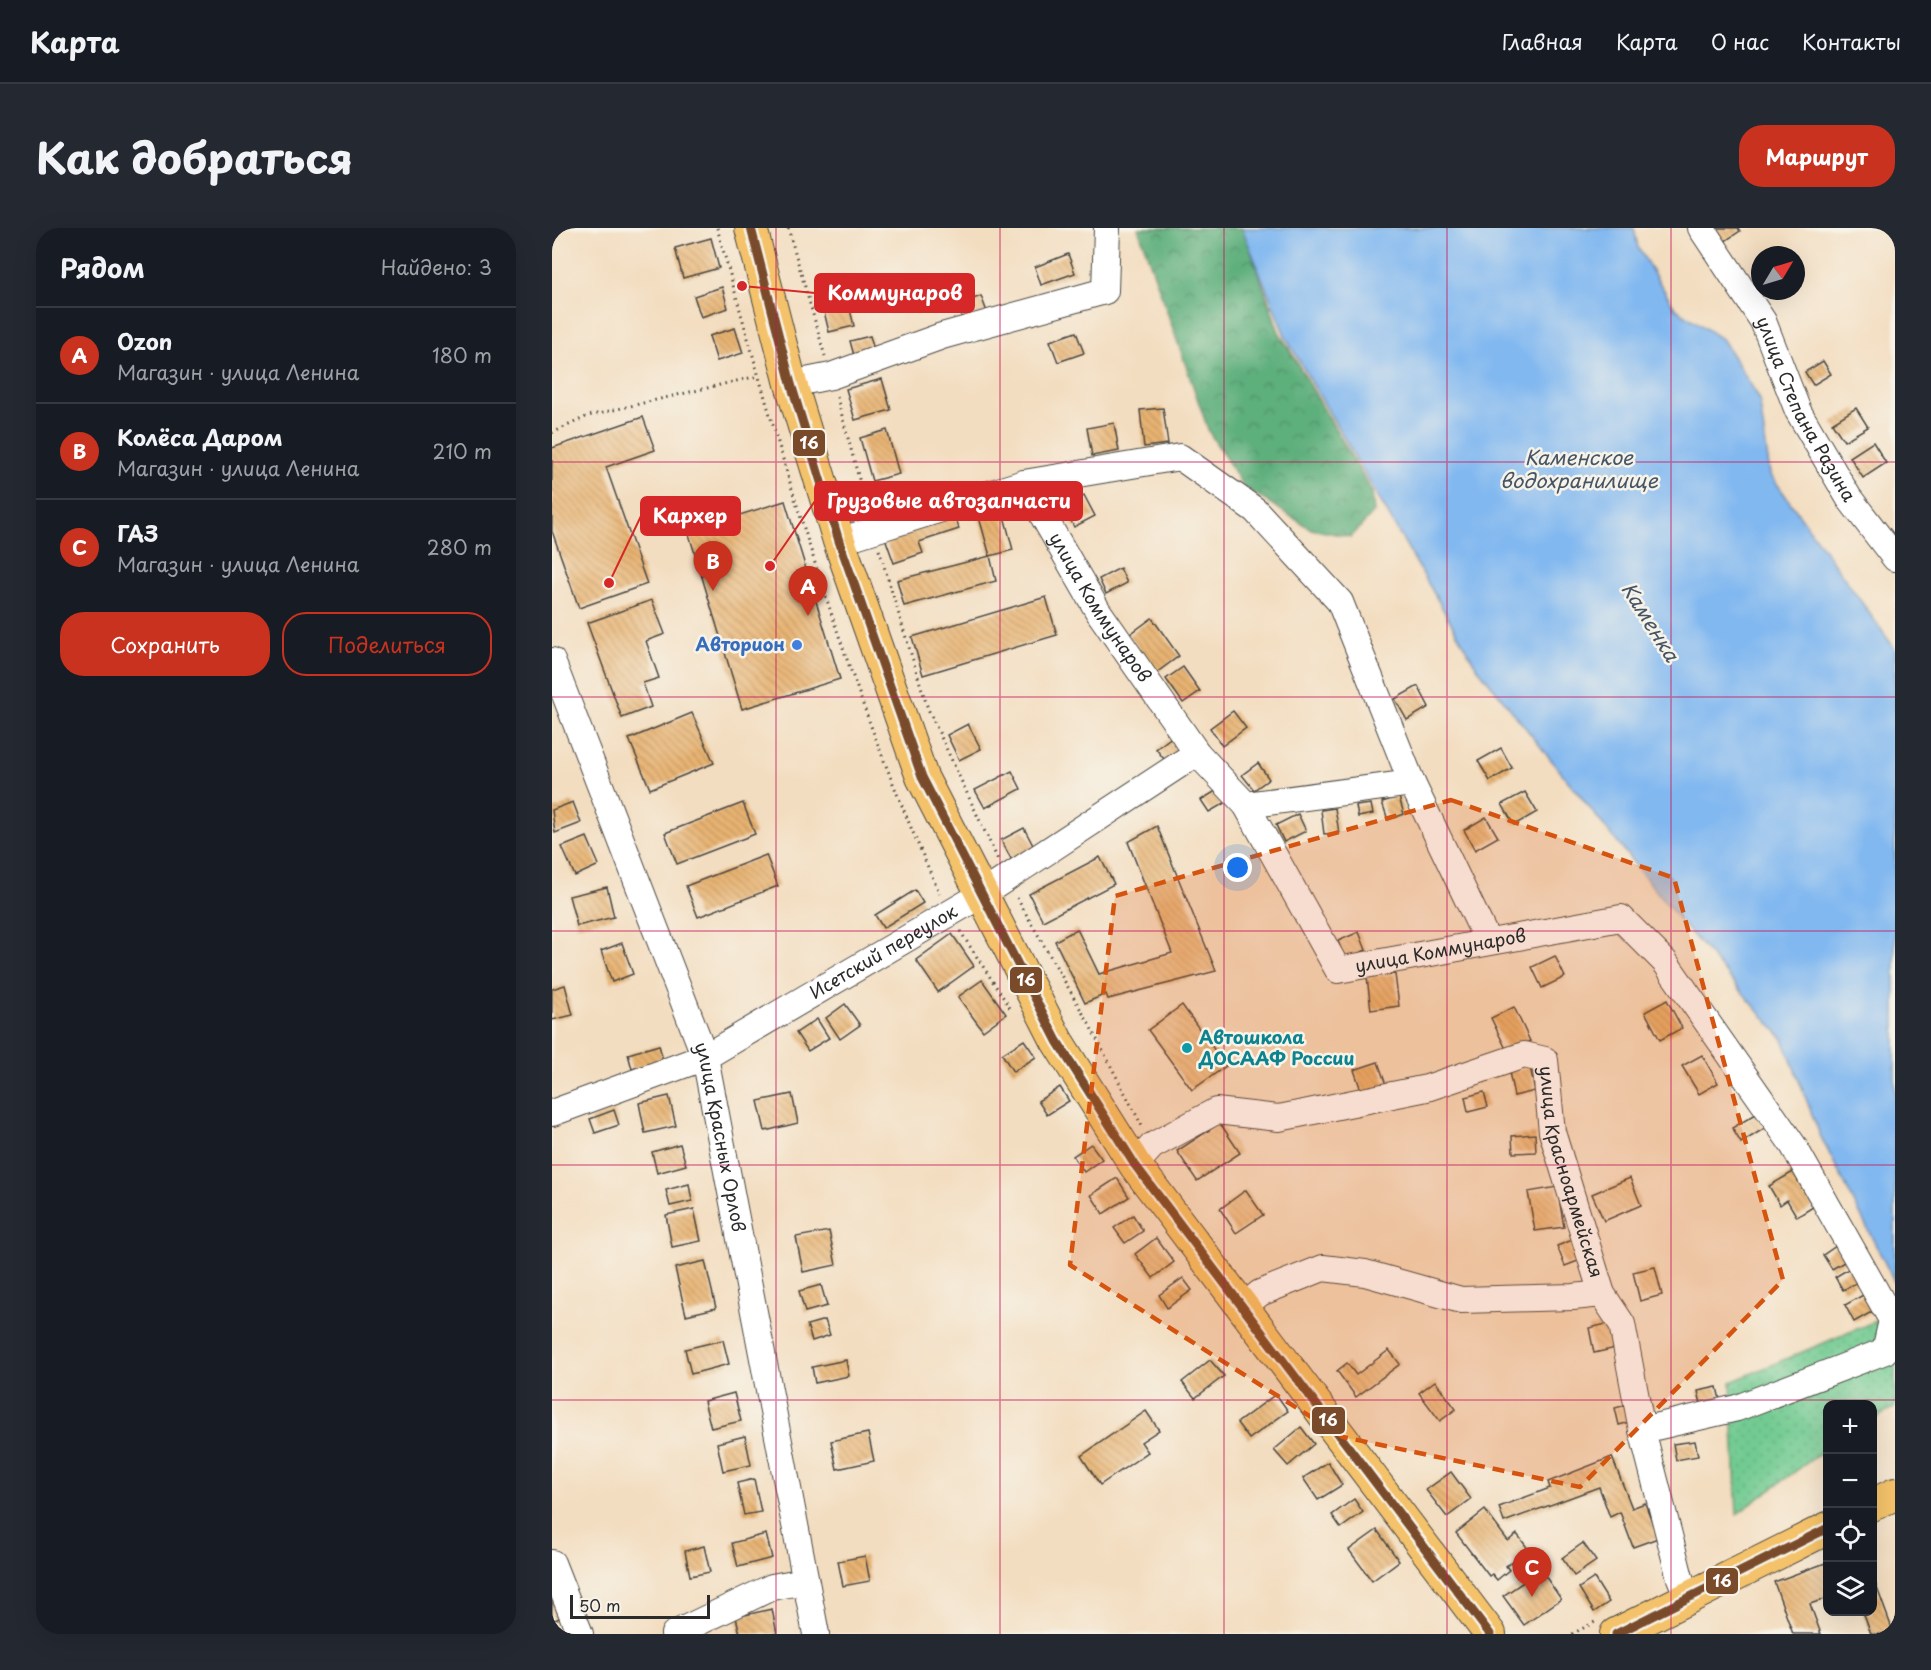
<!DOCTYPE html>
<html lang="ru">
<head>
<meta charset="utf-8">
<style>
  :root { --surface:#171b24; --page:#242831; --text:#f1f3f6; --muted:#9ea1a6; --line:#363941; --accent:#c8321e }
  body { margin:0; font-family:"Playpen Sans",sans-serif; background:var(--page); color:var(--text) }
  .controls { position:absolute; right:18px; bottom:18px; display:grid; overflow:hidden; border-radius:12px; box-shadow:0 6px 24px #0002 }
  .controls button { width:54px; height:54px; display:grid; place-items:center; padding:0; border:0; border-bottom:2px solid var(--line); background:var(--surface); color:var(--text); font:30px sans-serif }
  .compass { position:absolute; left:1199px; top:18px; width:54px; height:54px; border-radius:50%; background:var(--surface); box-shadow:0 6px 24px #0002; rotate:52deg }
  .scale { position:absolute; left:18px; bottom:15px; width:140px; box-sizing:border-box; padding-left:6px; border:3px solid #2b2b2b; border-top:0; font-size:16px; line-height:21px; white-space:nowrap; color:#2b2b2b; -webkit-text-stroke:4px #f7f3e8; paint-order:stroke }
  .you { position:absolute; left:686px; top:640px; width:21px; height:21px; margin:-15px; border:4px solid #fff; border-radius:50%; background:#1a73e8; box-shadow:0 0 0 9px #1a73e833 }
  .badge { display:grid; place-items:center; width:39px; height:39px; border-radius:50%; background:var(--accent); color:#fff; font-size:20px; font-weight:700 }
  .pin { position:absolute; translate:-50% -50px; filter:drop-shadow(0 2px 3px #0008) }
  .pin::after { content:''; position:absolute; top:32px; width:21px; height:18px; background:inherit; clip-path:polygon(0 0,100% 0,50% 100%) }
  .list { margin:0; padding:0; list-style:none }
  h2 { display:flex; justify-content:space-between; align-items:center; height:78px; margin:0; padding:0 24px; font-size:26px }
  h2 small { font-size:20px; font-weight:400; color:var(--muted) }
  .list li { display:grid; grid-template-columns:39px 1fr auto; gap:18px; align-items:center; box-sizing:border-box; height:96px; padding:0 24px; border-top:2px solid var(--line) }
  .list b { display:block; font-size:22px; white-space:nowrap }
  .list p { margin:0; font-size:20px; white-space:nowrap; color:var(--muted) }
  .list em { font-size:20px; font-style:normal; color:var(--muted) }
  .actions { display:flex; gap:12px; padding:18px 24px }
  .actions a { flex:1; padding:14px 0; border:2px solid var(--accent); border-radius:24px; text-align:center; font-size:21px; color:var(--accent) }
  .actions .main { background:var(--accent); color:#fff }
  .icon { flex:none; width:33px; height:33px; fill:none; stroke:currentColor; stroke-width:2; stroke-linecap:round; stroke-linejoin:round }
  .map { position:relative; flex:none; width:1343px; height:1406px; overflow:hidden; border-radius:24px }
  header { display:flex; align-items:center; gap:36px; box-sizing:border-box; height:84px; padding:0 30px; background:var(--surface); border-bottom:2px solid var(--line) }
  header strong { font-size:28px }
  nav { display:flex; gap:33px; margin-inline-start:auto; font-size:21px }
  .intro { display:flex; align-items:center; justify-content:space-between; box-sizing:border-box; height:144px; padding:0 36px }
  h1 { margin:0; font-size:42px }
  .button { padding:15px 27px; border-radius:24px; background:var(--accent); color:#fff; font-size:21px; font-weight:700 }
  main { display:flex; gap:36px; padding:0 36px }
  aside { flex:1; background:var(--surface); border-radius:24px; box-shadow:0 6px 24px #0002 }
  .map>svg:first-child { display:block }
</style>
</head>
<body>
<header>
<strong>Карта</strong>
<nav><a>Главная</a><a>Карта</a><a>О нас</a><a>Контакты</a></nav>
</header>
<div class="intro"><h1>Как добраться</h1><a class="button">Маршрут</a></div>
<main>
<aside>
<h2>Рядом<small>Найдено: 3</small></h2>
<ul class="list">
<li><span class="badge">A</span><div><b>Ozon</b><p>Магазин · улица Ленина</p></div><em>180 m</em></li>
<li><span class="badge">B</span><div><b>Колёса Даром</b><p>Магазин · улица Ленина</p></div><em>210 m</em></li>
<li><span class="badge">C</span><div><b>ГАЗ</b><p>Магазин · улица Ленина</p></div><em>280 m</em></li>
</ul>
<div class="actions"><a class="main">Сохранить</a><a>Поделиться</a></div>
</aside>
<div class="map">
<svg width="1343" height="1406" viewBox="0 0 1343 1406">
  <defs>
    <pattern id="green-dots" width="8" height="8" patternUnits="userSpaceOnUse" patternTransform="scale(1.5)"><rect width="8" height="8" fill="#72cb92"/><path d="M2 2h.1M6 6h.1" fill="none" stroke="#63ae7e" stroke-width="1.8" stroke-linecap="round"/></pattern>
    <pattern id="forest-crowns" width="20" height="18" patternUnits="userSpaceOnUse" patternTransform="scale(1.5)"><rect width="20" height="18" fill="#5daf7c"/><path d="M2 6a3 3 0 1 1 6 0M12 15a3 3 0 1 1 6 0" fill="none" stroke="#4d8f66"/></pattern>
    <pattern id="building-back-hatch" width="6" height="6" patternUnits="userSpaceOnUse" patternTransform="scale(1.5)"><rect width="6" height="6" fill="#e9b472"/><path d="M-1 5l2 2M0 0l6 6M5-1l2 2" fill="none" stroke="#bd935e"/></pattern>
  </defs>
  <rect width="100%" height="100%" fill="#f7f3e8"/>
  <filter id="ink" filterUnits="userSpaceOnUse"><feTurbulence type="fractalNoise" baseFrequency=".0167" numOctaves="2"/><feDisplacementMap in="SourceGraphic" scale="12" xChannelSelector="R" yChannelSelector="G"/><feConvolveMatrix kernelMatrix="1 2 1 2 8 2 1 2 1" color-interpolation-filters="sRGB"/></filter>
  <filter id="wash" filterUnits="userSpaceOnUse"><feTurbulence type="fractalNoise" baseFrequency=".008" numOctaves="4" result="noise"/><feDisplacementMap in="SourceGraphic" scale="24" xChannelSelector="R" yChannelSelector="G"/><feGaussianBlur stdDeviation="1.35" result="paint"/><feColorMatrix in="noise" values="0 0 0 0 0 0 0 0 0 0 0 0 0 0 0 0 0 1.4 0 .05"/><feComposite in="paint" operator="in"/></filter>
  <g filter="url(#wash)">
    <rect width="100%" height="100%" fill="#f3ddc0"/>
    <polygon fill="url(#green-dots)" stroke="#4e7b5e" stroke-width="1.5" points="1343,1085 1343,1179 1321,1192 1320,1176 1276,1176 1275,1220 1185,1286 1179,1154"/>
    <polygon fill="url(#forest-crowns)" stroke="#446d54" stroke-width="1.5" points="586,0 691,0 727,104 820,264 822,284 799,309 759,301 692,259 657,204"/>
    <polygon fill="#81b8f0" stroke="#56728e" stroke-width="1.5" points="690,0 1082,0 1086,20 1123,80 1171,112 1207,170 1218,246 1343,421 1343,1055 1268,907 1231,811 1125,689 924,438 734,110"/>
    <g id="blocks">
      <g fill="url(#building-back-hatch)">
        <polygon points="1156,0 1186,0 1188,3 1164,19"/>
        <polygon points="159,10 167,40 131,50 123,20"/>
        <polygon points="516,26 523,45 489,57 483,39"/>
        <polygon points="170,59 176,80 149,89 142,68"/>
        <polygon points="429,68 438,92 414,101 405,77"/>
        <polygon points="296,73 302,98 277,104 271,79"/>
        <polygon points="183,100 191,125 165,133 157,108"/>
        <polygon points="524,104 532,125 506,134 498,113"/>
        <polygon points="318,108 323,126 303,131 298,113"/>
        <polygon points="1271,133 1279,146 1261,157 1253,144"/>
        <polygon points="330,151 339,182 303,192 294,161"/>
        <polygon points="611,180 616,216 592,219 588,182"/>
        <polygon points="1304,180 1316,199 1292,213 1280,195"/>
        <polygon points="91,189 103,222 54,239 95,356 27,380 0,303 0,220"/>
        <polygon points="562,195 567,223 540,228 535,200"/>
        <polygon points="335,202 347,246 320,253 308,210"/>
        <polygon points="1321,214 1334,235 1311,250 1298,229"/>
        <polygon points="532,267 543,288 522,299 512,278"/>
        <polygon points="447,269 461,322 438,328 444,353 352,378 345,352 438,328 423,275"/>
        <polygon points="233,273 288,451 190,481 136,303"/>
        <polygon points="402,283 407,301 367,314 371,325 342,335 332,307"/>
        <polygon points="568,340 575,355 554,366 547,351"/>
        <polygon points="494,369 505,407 371,447 360,409"/>
        <polygon points="100,372 113,406 94,413 107,450 91,455 99,479 70,490 35,395"/>
        <polygon points="600,390 627,428 604,445 577,407"/>
        <polygon points="631,439 648,463 631,475 614,451"/>
        <polygon points="866,458 877,479 855,492 843,471"/>
        <polygon points="681,483 694,500 670,518 658,500"/>
        <polygon points="140,485 162,535 98,561 77,511"/>
        <polygon points="416,496 429,521 407,532 395,507"/>
        <polygon points="621,508 636,528 619,540 604,521"/>
        <polygon points="949,520 960,540 938,553 926,533"/>
        <polygon points="706,535 717,551 702,562 690,547"/>
        <polygon points="460,543 469,561 433,580 423,562"/>
        <polygon points="670,559 678,572 657,584 649,572"/>
        <polygon points="973,564 985,584 962,597 950,576"/>
        <polygon points="847,569 852,586 836,592 830,574"/>
        <polygon points="21,574 29,595 3,605 0,582"/>
        <polygon points="191,575 203,606 125,636 113,605"/>
        <polygon points="819,576 821,586 806,589 804,578"/>
        <polygon points="783,580 787,605 772,606 769,582"/>
        <polygon points="746,586 754,603 732,614 724,597"/>
        <polygon points="934,589 946,609 923,622 912,602"/>
        <polygon points="605,598 664,743 556,771 554,766 533,775 503,713 525,701 547,746 620,725 576,614"/>
        <polygon points="472,600 486,627 463,638 449,612"/>
        <polygon points="35,609 47,637 23,648 10,619"/>
        <polygon points="214,627 226,658 146,689 134,658"/>
        <polygon points="548,629 562,656 491,693 477,666"/>
        <polygon points="55,659 62,689 25,698 17,668"/>
        <polygon points="363,662 371,675 331,700 323,687"/>
        <polygon points="807,704 814,722 793,731 786,713"/>
        <polygon points="400,706 422,738 386,764 364,732"/>
        <polygon points="70,715 81,746 60,754 49,723"/>
        <polygon points="1003,728 1013,749 990,760 980,739"/>
        <polygon points="843,746 847,778 819,782 815,749"/>
        <polygon points="430,752 454,786 431,803 406,769"/>
        <polygon points="13,757 21,787 0,792 0,761"/>
        <polygon points="1115,772 1130,800 1108,812 1093,784"/>
        <polygon points="293,776 308,797 288,811 274,790"/>
        <polygon points="630,777 674,838 640,862 596,802"/>
        <polygon points="962,779 978,813 955,823 939,790"/>
        <polygon points="265,791 277,810 256,823 244,805"/>
        <polygon points="472,812 484,829 461,844 450,826"/>
        <polygon points="107,817 111,832 80,841 76,826"/>
        <polygon points="1150,827 1166,855 1147,866 1130,838"/>
        <polygon points="826,834 834,857 810,865 802,842"/>
        <polygon points="978,839 983,863 962,868 957,844"/>
        <polygon points="508,859 517,873 495,887 486,873"/>
        <polygon points="932,864 936,879 916,884 913,869"/>
        <polygon points="240,866 246,895 213,903 206,873"/>
        <polygon points="117,868 124,898 93,905 87,875"/>
        <polygon points="62,882 67,897 43,905 38,891"/>
        <polygon points="1204,886 1213,900 1189,915 1180,900"/>
        <polygon points="668,895 688,925 645,953 625,923"/>
        <polygon points="983,906 984,924 961,925 960,908"/>
        <polygon points="128,916 134,937 105,945 100,924"/>
        <polygon points="539,916 550,931 532,944 521,928"/>
        <polygon points="1241,944 1261,979 1245,989 1235,972 1228,977 1217,958"/>
        <polygon points="565,950 577,969 551,986 539,967"/>
        <polygon points="1078,950 1089,977 1052,993 1040,966"/>
        <polygon points="137,956 140,973 118,978 114,962"/>
        <polygon points="1005,959 1012,999 983,1003 976,964"/>
        <polygon points="694,962 711,987 684,1005 668,981"/>
        <polygon points="142,981 149,1013 120,1019 114,987"/>
        <polygon points="581,987 591,1003 573,1015 562,1000"/>
        <polygon points="277,1003 284,1037 251,1044 244,1009"/>
        <polygon points="604,1010 622,1034 601,1050 583,1026"/>
        <polygon points="1023,1011 1031,1031 1013,1038 1005,1018"/>
        <polygon points="1284,1018 1294,1033 1280,1041 1271,1027"/>
        <polygon points="153,1033 164,1080 134,1087 123,1040"/>
        <polygon points="1103,1039 1110,1067 1088,1073 1081,1044"/>
        <polygon points="1298,1040 1306,1054 1291,1062 1283,1049"/>
        <polygon points="631,1050 640,1062 615,1080 607,1067"/>
        <polygon points="269,1057 275,1078 253,1084 247,1063"/>
        <polygon points="1313,1066 1323,1082 1302,1094 1293,1077"/>
        <polygon points="273,1092 278,1107 260,1113 255,1097"/>
        <polygon points="1059,1095 1064,1120 1042,1125 1037,1100"/>
        <polygon points="171,1112 177,1136 139,1146 133,1121"/>
        <polygon points="837,1122 848,1136 804,1169 785,1143 795,1135 804,1147"/>
        <polygon points="294,1132 297,1148 263,1155 260,1139"/>
        <polygon points="658,1132 672,1148 643,1170 630,1154"/>
        <polygon points="883,1153 904,1181 888,1193 867,1165"/>
        <polygon points="1165,1159 1168,1172 1149,1176 1146,1163"/>
        <polygon points="182,1165 189,1193 159,1200 152,1173"/>
        <polygon points="724,1166 736,1183 697,1211 685,1195"/>
        <polygon points="1082,1175 1085,1192 1067,1197 1063,1180"/>
        <polygon points="594,1183 607,1202 589,1214 596,1224 548,1257 529,1228"/>
        <polygon points="749,1199 762,1216 736,1238 722,1222"/>
        <polygon points="316,1205 322,1233 285,1241 279,1213"/>
        <polygon points="193,1208 199,1237 171,1243 165,1215"/>
        <polygon points="1143,1213 1146,1228 1124,1232 1121,1216"/>
        <polygon points="1060,1229 1080,1280 1093,1275 1106,1310 1081,1319 1068,1284 1058,1289 1047,1259 952,1294 947,1279 998,1260 996,1254"/>
        <polygon points="776,1234 790,1257 766,1272 751,1250"/>
        <polygon points="899,1244 919,1271 895,1289 874,1262"/>
        <polygon points="202,1251 209,1284 192,1287 185,1255"/>
        <polygon points="802,1271 811,1284 789,1300 780,1287"/>
        <polygon points="933,1282 956,1313 965,1306 980,1326 965,1338 961,1333 954,1338 957,1342 945,1352 940,1346 937,1348 904,1305"/>
        <polygon points="825,1302 847,1333 820,1353 797,1322"/>
        <polygon points="214,1306 220,1330 186,1339 180,1315"/>
        <polygon points="1031,1315 1044,1333 1022,1348 1010,1330"/>
        <polygon points="152,1318 158,1344 138,1348 133,1323"/>
        <polygon points="313,1328 318,1353 291,1358 286,1333"/>
        <polygon points="1276,1334 1276,1370 1258,1376 1269,1406 1241,1406 1222,1354"/>
        <polygon points="989,1342 1009,1371 972,1397 951,1368"/>
        <polygon points="1321,1349 1342,1406 1319,1406 1311,1384 1320,1384"/>
        <polygon points="1042,1350 1057,1374 1042,1384 1027,1360"/>
        <polygon points="0,1355 13,1388 0,1393"/>
        <polygon points="220,1381 225,1406 188,1406 184,1389"/>
      </g>
    </g>
  </g>
  <g filter="url(#ink)">
    <use href="#blocks" fill-opacity="0" stroke="#494641" stroke-width="1.5"/>
    <g fill="none" stroke-linecap="round" stroke-linejoin="round">
      <defs>
        <g id="minor">
          <path id="s1" d="M 1149,0 L 1211,93 L 1246,183 L 1297,270 L 1343,330"/>
          <polyline points="239,156 279,148 390,108 553,63 555,0"/>
          <polyline points="287,313 472,255"/>
          <path id="s2" d="M 0,433 L 153,829 L 264,1406"/>
          <polyline points="694,577 860,555"/>
          <path id="s3" d="M 936,714 L 860,555 L 788,374 L 703,282 L 628,229 L 472,255 L 546,383 L 645,525 L 694,577 L 786,742 L 1069,690 L 1113,734 L 1241,917 L 1340,1092 L 1333,1123 L 1185,1180 L 1090,1202"/>
          <path id="s4" d="M 0,885 L 153,829 L 429,667 L 645,525"/>
          <path id="s5" d="M 583,937 L 600,918 L 664,883 L 727,890 L 875,860 L 972,827 L 993,832 L 1000,904 L 1050,1066 L 1070,1096 L 1090,1202 L 1128,1350 L 1136,1369"/>
          <polyline points="690,1080 708,1065 771,1040 813,1045 909,1072 1021,1069 1050,1066"/>
          <polyline points="0,1335 28,1406"/>
          <polyline points="122,1406 220,1359 253,1353"/>
        </g>
        <g id="major">
          <polyline points="199,0 239,156 287,313 370,549 505,813 583,937 938,1406"/>
          <polyline points="1320,1277 1343,1266"/>
          <polyline points="1064,1406 1276,1300"/>
        </g>
      </defs>
      <use href="#minor" stroke="#494641" stroke-width="28"/>
      <use href="#major" stroke="#494641" stroke-width="34"/>
      <g stroke="#494641" stroke-width="3" stroke-dasharray="1.5 4.5" stroke-linecap="butt">
        <path d="M 165,0 C 228,225 291,453 388,666"/>
        <polyline points="236,0 273,128"/>
        <polyline points="285,169 315,281"/>
        <polyline points="0,205 36,188 206,148"/>
        <polyline points="327,322 376,481 446,632"/>
        <polyline points="465,670 537,796 590,898"/>
        <polyline points="408,703 460,783"/>
        <polyline points="1020,1406 1043,1394"/>
      </g>
      <use href="#minor" stroke="#fff" stroke-width="26"/>
      <use href="#major" stroke="#f4c26a" stroke-width="32"/>
      <defs>
        <g id="bus-1">
          <polyline points="199,0 239,156 287,313 370,549 505,813 583,937 938,1406"/>
          <polyline points="1064,1406 1276,1300"/>
        </g>
      </defs>
      <use href="#bus-1" stroke="#f7f3e8" stroke-width="14"/>
      <use href="#bus-1" stroke="#7a4b2a" stroke-width="9"/>
    </g>
  </g>
  <path fill="#d5540f" fill-opacity="0.2" stroke="#d5540f" stroke-width="4.5" stroke-dasharray="12 8" stroke-linejoin="round" d="M 899,572 L 1122,650 L 1231,1052 L 1028,1259 L 791,1209 L 518,1037 L 563,668 Z"/>
  <path fill="none" stroke="#c2185b" stroke-width="1.5" stroke-opacity="0.55" d="M 224,0 L 224,1406M 448,0 L 448,1406M 672,0 L 672,1406M 895,0 L 895,1406M 1119,0 L 1119,1406M 0,234 L 1343,234M 0,469 L 1343,469M 0,703 L 1343,703M 0,937 L 1343,937M 0,1172 L 1343,1172"/>
  <circle fill="#3f7fe0" stroke="#f7f3e8" stroke-width="2" cx="245" cy="417" r="6"/>
  <circle fill="#0f9aa8" stroke="#f7f3e8" stroke-width="2" cx="635" cy="820" r="6"/>
  <g text-anchor="middle" stroke-width="5" stroke-linejoin="round" paint-order="stroke">
    <g font-size="18" fill="#2b2b2b" stroke="#f7f3e8">
      <text dy="6" stroke="none"><textPath href="#s1" startOffset="210">улица Степана Разина</textPath></text>
      <text dy="6" stroke="none"><textPath href="#s3" startOffset="892">улица Коммунаров</textPath></text>
      <text dy="6" stroke="none"><textPath href="#s3" startOffset="1432">улица Коммунаров</textPath></text>
      <text dy="6" stroke="none"><textPath href="#s4" startOffset="370">Исетский переулок</textPath></text>
      <text dy="6" stroke="none"><textPath href="#s2" startOffset="506">улица Красных Орлов</textPath></text>
      <text dy="6" stroke="none"><textPath href="#s5" startOffset="552">улица Красноармейская</textPath></text>
    </g>
    <g font-size="18" font-weight="bold" fill="#366cbe" stroke="#f7f3e8" text-anchor="end">
      <text x="233" y="423">Авторион</text>
    </g>
    <g font-size="18" font-weight="bold" fill="#0d838f" stroke="#f7f3e8" text-anchor="start">
      <text x="647" y="816">Автошкола<tspan x="647" dy="21">ДОСААФ России</tspan></text>
    </g>
    <g font-size="20" font-style="italic" fill="#455566" stroke="#f7f3e8">
      <text x="1027" y="237">Каменское<tspan x="1027" dy="23">водохранилище</tspan></text>
      <text transform="translate(1098 394) rotate(58)" y="7">Каменка</text>
    </g>
  </g>
  <path fill="none" stroke="#d62828" stroke-width="2" d="M190 58L263 65M218 338L263 273M57 355L89 288"/>
  <g fill="#d62828" stroke="#f7f3e8" stroke-width="2">
    <circle cx="190" cy="58" r="6"/>
    <circle cx="218" cy="338" r="6"/>
    <circle cx="57" cy="355" r="6"/>
  </g>
  <g fill="#d62828" stroke="#d62828" stroke-width="2">
    <rect x="263" y="46" width="159" height="38" rx="6"/>
    <rect x="263" y="254" width="267" height="38" rx="6"/>
    <rect x="89" y="269" width="99" height="38" rx="6"/>
  </g>
  <g font-size="20" text-anchor="middle" font-weight="bold" fill="#fff">
    <text x="343" y="72">Коммунаров</text>
    <text x="397" y="280">Грузовые автозапчасти</text>
    <text x="138" y="295">Кархер</text>
  </g>
  <g stroke="#f7f3e8" stroke-width="2">
    <rect x="240" y="201" width="34" height="28" rx="6" fill="#7a4b2a"/>
    <rect x="457" y="738" width="34" height="28" rx="6" fill="#7a4b2a"/>
    <rect x="759" y="1178" width="35" height="29" rx="6" fill="#7a4b2a"/>
    <rect x="1153" y="1339" width="34" height="28" rx="6" fill="#7a4b2a"/>
  </g>
  <g font-size="16" text-anchor="middle" font-weight="bold" fill="#fff">
    <text x="257" y="221">16</text>
    <text x="474" y="758">16</text>
    <text x="776" y="1198">16</text>
    <text x="1170" y="1359">16</text>
  </g>
</svg>
<div class="controls">
<button>+</button>
<button>−</button>
<button><svg class="icon" aria-label="locate" viewBox="0 0 24 24"><circle cx="12" cy="12" r="6"/><path d="M12 2v4M12 18v4M2 12h4M18 12h4"/></svg></button>
<button><svg class="icon" aria-label="layers" viewBox="0 0 24 24"><path d="M12 4l9 5-9 5-9-5zM3 14l9 5 9-5"/></svg></button>
</div>
<svg class="compass" viewBox="-18 -18 36 36"><path d="M0-13l5 13h-10z" fill="#e53935"/><path d="M0 13l5-13h-10z" fill="#9ea1a6"/></svg>
<div class="scale">50 m</div>
<div class="you"></div>
<div class="pin badge" style="left:256px;top:388px">A</div>
<div class="pin badge" style="left:161px;top:363px">B</div>
<div class="pin badge" style="left:980px;top:1369px">C</div>
</div>
</main>
</body>
</html>
